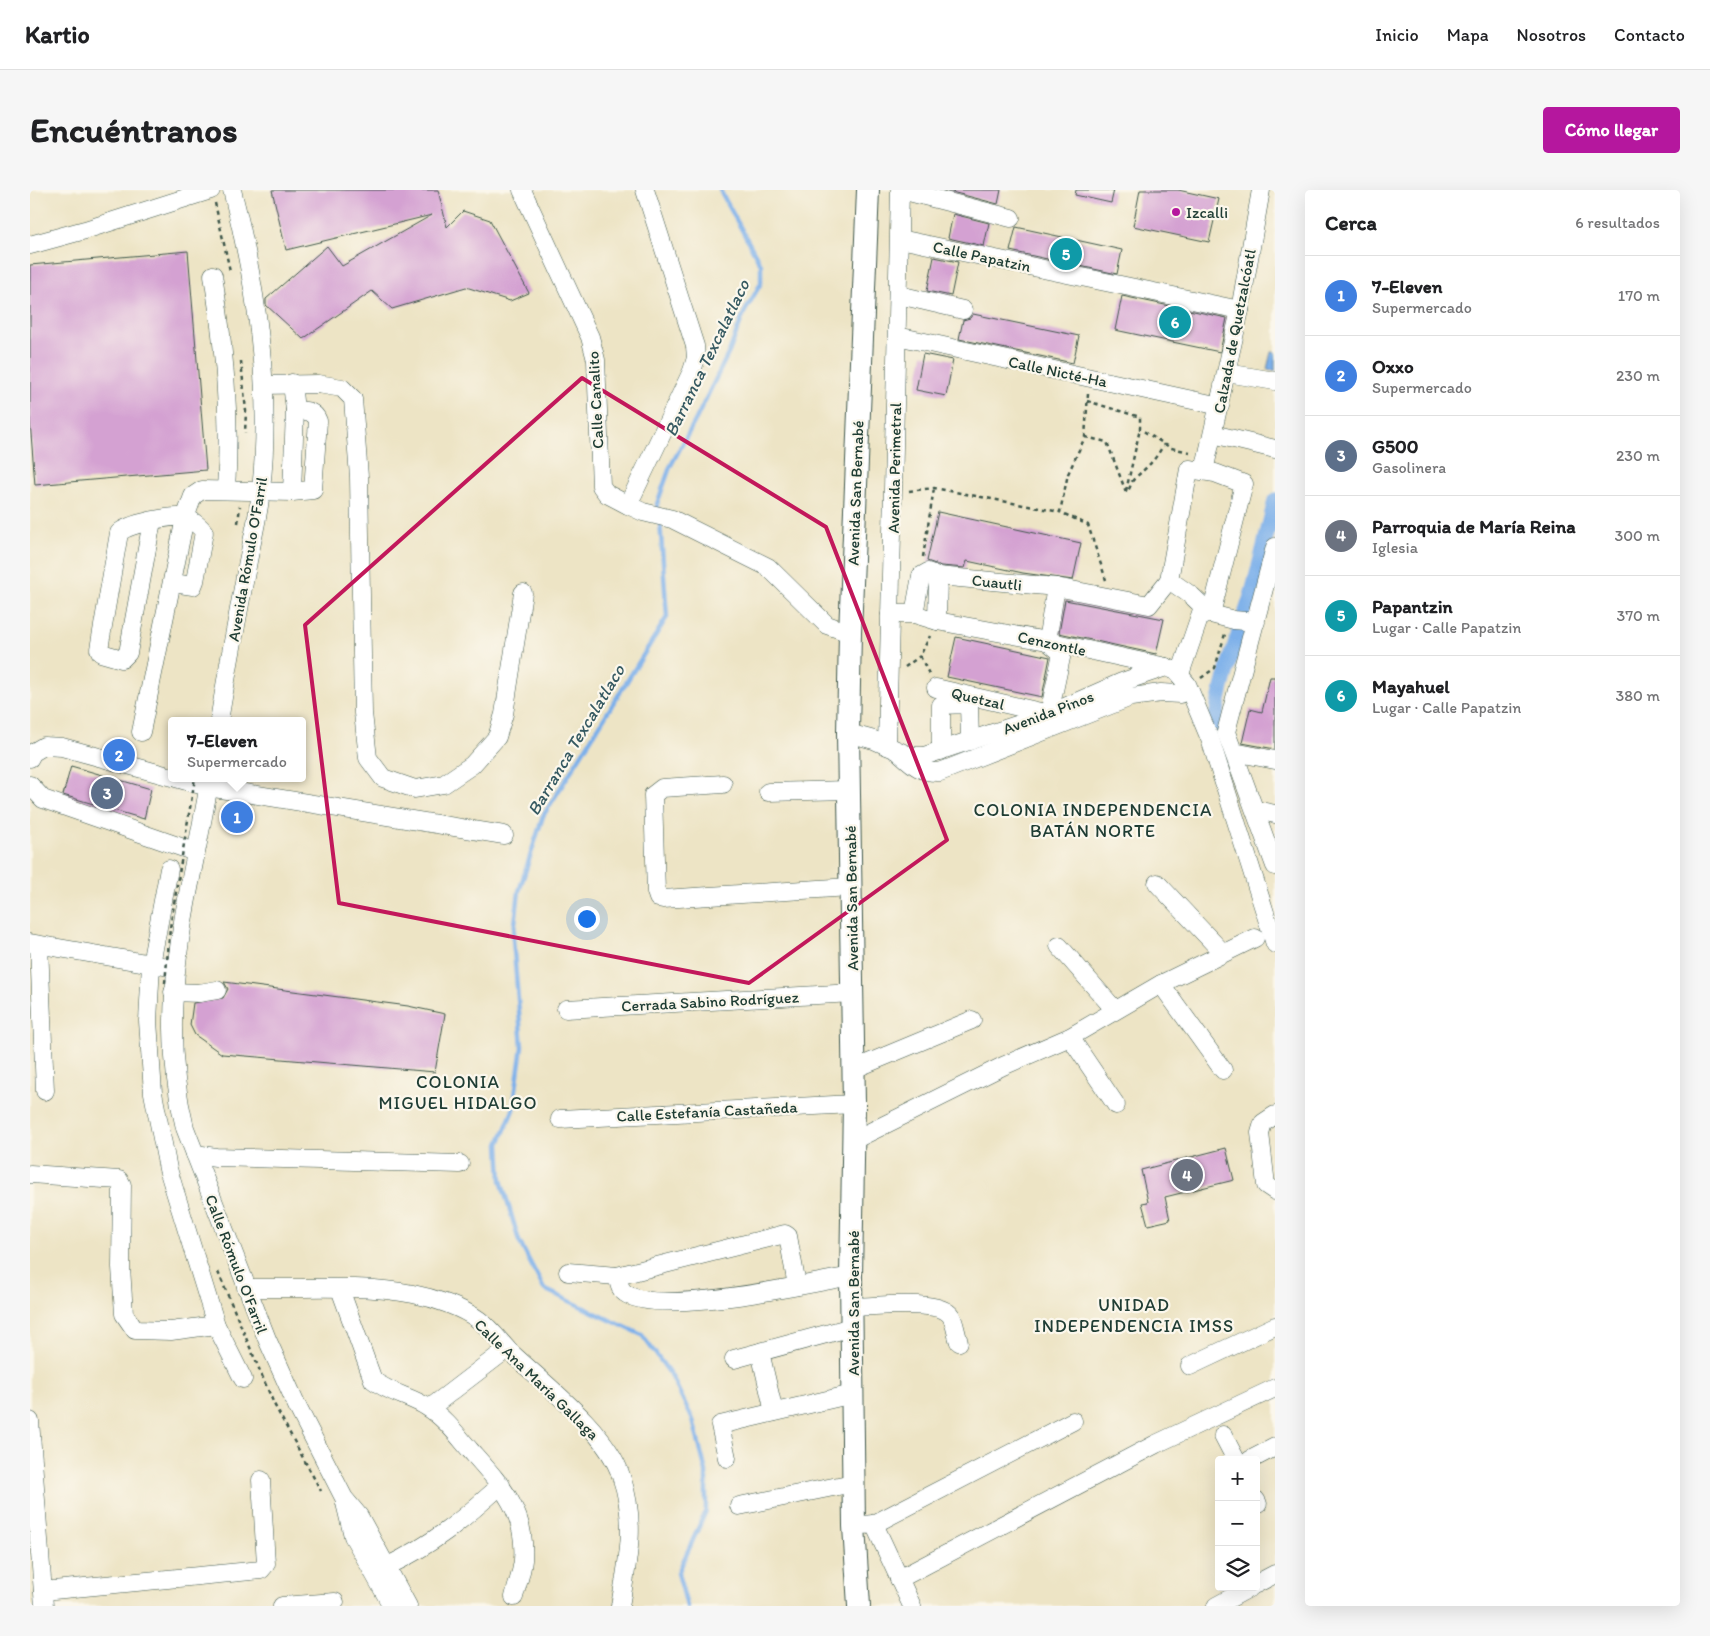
<!DOCTYPE html>
<html lang="es">
<head>
<meta charset="utf-8">
<style>
  :root { --surface:#fff; --page:#f6f6f6; --text:#202124; --muted:#757577; --line:#e0e0e0; --accent:#b5179e }
  body { margin:0; font-family:Itim,sans-serif; background:var(--page); color:var(--text) }
  .controls { position:absolute; right:15px; bottom:15px; display:grid; overflow:hidden; border-radius:5px; box-shadow:0 5px 20px #0002 }
  .controls button { width:45px; height:45px; display:grid; place-items:center; padding:0; border:0; border-bottom:1px solid var(--line); background:var(--surface); color:var(--text); font:25px sans-serif }
  .you { position:absolute; left:556px; top:728px; width:18px; height:18px; margin:-12px; border:4px solid #fff; border-radius:50%; background:#1a73e8; box-shadow:0 0 0 8px #1a73e833 }
  .badge { display:grid; place-items:center; width:32px; height:32px; border-radius:50%; background:var(--accent); color:#fff; font-size:16px; font-weight:700 }
  .pin { position:absolute; translate:-50% -50%; border:2px solid #fff; box-shadow:0 1px 5px #0006 }
  .popup { position:absolute; left:138px; top:527px; width:138px; height:65px; box-sizing:border-box; display:grid; place-content:center; border-radius:5px; background:var(--surface); filter:drop-shadow(0 1px 4px #0005); font-size:16px; white-space:nowrap; color:var(--muted) }
  .popup b { font-size:19px; color:var(--text) }
  .popup::after { content:''; position:absolute; left:50%; top:100%; margin-left:-10px; border:10px solid transparent; border-top-color:var(--surface) }
  .list { margin:0; padding:0; list-style:none }
  h2 { display:flex; justify-content:space-between; align-items:center; height:65px; margin:0; padding:0 20px; font-size:21px }
  h2 small { font-size:16px; font-weight:400; color:var(--muted) }
  .list li { display:grid; grid-template-columns:32px 1fr auto; gap:15px; align-items:center; box-sizing:border-box; height:80px; padding:0 20px; border-top:1px solid var(--line) }
  .list b { display:block; font-size:19px; white-space:nowrap }
  .list p { margin:0; font-size:16px; white-space:nowrap; color:var(--muted) }
  .list em { font-size:16px; font-style:normal; color:var(--muted) }
  .icon { flex:none; width:28px; height:28px; fill:none; stroke:currentColor; stroke-width:2; stroke-linecap:round; stroke-linejoin:round }
  .map { position:relative; flex:none; width:1245px; height:1416px; overflow:hidden; border-radius:5px }
  header { display:flex; align-items:center; gap:30px; box-sizing:border-box; height:70px; padding:0 25px; background:var(--surface); border-bottom:1px solid var(--line) }
  header strong { font-size:24px }
  nav { display:flex; gap:28px; margin-inline-start:auto; font-size:18px }
  .intro { display:flex; align-items:center; justify-content:space-between; box-sizing:border-box; height:120px; padding:0 30px }
  h1 { margin:0; font-size:35px }
  .button { padding:12px 22px; border-radius:5px; background:var(--accent); color:#fff; font-size:18px; font-weight:700 }
  main { display:flex; gap:30px; padding:0 30px }
  aside { flex:1; background:var(--surface); border-radius:5px; box-shadow:0 5px 20px #0002 }
  .map>svg:first-child { display:block }
</style>
</head>
<body>
<header>
<strong>Kartio</strong>
<nav><a>Inicio</a><a>Mapa</a><a>Nosotros</a><a>Contacto</a></nav>
</header>
<div class="intro"><h1>Encuéntranos</h1><a class="button">Cómo llegar</a></div>
<main>
<div class="map">
<svg width="1245" height="1416" viewBox="0 0 1245 1416">
  <rect width="100%" height="100%" fill="#fbf7ec"/>
  <filter id="ink" filterUnits="userSpaceOnUse"><feTurbulence type="fractalNoise" baseFrequency=".02" numOctaves="2"/><feDisplacementMap in="SourceGraphic" scale="10" xChannelSelector="R" yChannelSelector="G"/><feConvolveMatrix kernelMatrix="1 2 1 2 8 2 1 2 1" color-interpolation-filters="sRGB"/></filter>
  <filter id="wash" filterUnits="userSpaceOnUse"><feTurbulence type="fractalNoise" baseFrequency=".0096" numOctaves="4" result="noise"/><feDisplacementMap in="SourceGraphic" scale="20" xChannelSelector="R" yChannelSelector="G"/><feGaussianBlur stdDeviation="1.12" result="paint"/><feColorMatrix in="noise" values="0 0 0 0 0 0 0 0 0 0 0 0 0 0 0 0 0 1.4 0 .05"/><feComposite in="paint" operator="in"/></filter>
  <g filter="url(#wash)">
    <rect width="100%" height="100%" fill="#ede4c5"/>
    <polygon fill="#7db0ea" stroke="#4e768f" points="1241,162 1245,162 1245,181 1237,179"/>
    <g fill="none" stroke-linecap="round" stroke-linejoin="round">
      <g stroke="#7db0ea" stroke-width="4.5">
        <polyline points="628,321 627,314 640,277 666,229 699,162 714,123 731,93 731,75 690,0"/>
        <polyline points="630,331 637,427 513,626 489,701 483,749 492,857 483,920 469,954 471,990 489,1051 514,1099 612,1145 641,1185 663,1230 676,1282 676,1321 648,1383 657,1416"/>
      </g>
      <path stroke="#7db0ea" stroke-width="15" d="M 1187,557 C 1176,524 1213,436 1223,399 C 1231,369 1238,340 1245,310"/>
    </g>
    <g id="blocks">
      <g fill="#d4a1d2">
        <polygon points="242,0 408,0 417,37 433,21 460,30 499,103 480,111 436,97 362,119 342,101 273,149 236,115 236,109 297,56 312,76 402,25 256,60"/>
        <polygon points="914,0 971,0 968,14"/>
        <polygon points="1046,0 1084,0 1081,13 1045,5"/>
        <polygon points="1110,0 1148,0 1189,9 1179,52 1103,36"/>
        <polygon points="923,24 959,33 954,56 918,48"/>
        <polygon points="986,37 1092,60 1087,84 980,61"/>
        <polygon points="158,61 176,280 5,295 0,231 0,75"/>
        <polygon points="904,67 928,72 921,106 897,101"/>
        <polygon points="1092,106 1197,128 1190,162 1085,140"/>
        <polygon points="943,124 1049,146 1043,173 929,149 933,130 940,128"/>
        <polygon points="893,164 923,170 916,206 886,200"/>
        <polygon points="908,322 1051,353 1043,390 993,383 937,371 935,378 911,376 897,371"/>
        <polygon points="1035,410 1134,429 1126,464 1029,443"/>
        <polygon points="926,447 1020,467 1012,507 917,487"/>
        <polygon points="1240,487 1245,487 1245,559 1212,553 1220,519 1232,522"/>
        <polygon points="41,576 121,599 114,629 33,605"/>
        <polygon points="194,792 378,816 415,824 405,882 192,864 165,845 160,835 163,813 193,808 198,799"/>
        <polygon points="1196,958 1204,990 1135,1007 1140,1030 1118,1035 1112,1013 1118,1012 1111,980"/>
      </g>
    </g>
  </g>
  <g filter="url(#ink)">
    <use href="#blocks" fill-opacity="0" stroke="#3e564a" stroke-width="1"/>
    <g fill="none" stroke-linecap="round" stroke-linejoin="round">
      <defs>
        <g id="minor">
          <polyline points="492,0 560,147 566,170 571,296 577,304 598,315 613,322 642,329 738,377 797,435 820,443"/>
          <polyline points="871,0 981,28"/>
          <polyline points="870,49 1210,120"/>
          <polyline points="0,55 55,40 181,0"/>
          <path d="M 183,85 C 194,157 201,227 196,299"/>
          <polyline points="869,105 933,120"/>
          <polyline points="867,146 1190,216"/>
          <polyline points="1197,183 1245,191"/>
          <polyline points="234,195 288,194 312,198 323,209 329,287 333,523 338,568 353,588 385,599 414,594 442,575 467,547 474,524 493,403"/>
          <polyline points="1183,244 1245,259"/>
          <polygon points="1159,279 1185,283 1214,294 1181,424 1162,406 1139,390"/>
          <polyline points="1174,281 1210,120 1231,0"/>
          <polyline points="262,302 265,220 262,193"/>
          <polyline points="598,315 662,181 666,168 665,156 615,0"/>
          <path d="M 122,331 L 98,463 L 92,469 L 71,463 L 69,459 L 89,343 C 97,334 144,324 156,328 C 162,330 171,337 174,342 L 165,391 L 163,396 L 143,393"/>
          <polyline points="1245,357 1196,542 1245,676"/>
          <polyline points="908,386 1026,397"/>
          <polyline points="860,424 884,424 907,431 908,386 898,382 891,386 884,424"/>
          <polyline points="1181,424 1204,430 1226,432"/>
          <polyline points="907,431 1017,451 1136,477"/>
          <polyline points="1150,484 1173,417"/>
          <polyline points="906,498 1019,524 1032,463 1017,451 1026,397 1119,415 1139,390"/>
          <path d="M 189,531 C 198,477 208,424 218,371 C 223,347 229,323 231,300 C 242,200 227,97 202,0"/>
          <path d="M 111,542 L 155,328 L 163,306 L 172,300 L 262,302 L 283,300 L 288,231 C 284,220 275,221 265,220"/>
          <polyline points="818,543 844,550 880,566 894,566 1019,524 1092,492 1136,477 1146,481 1157,494 1180,549 1245,754"/>
          <polyline points="857,556 870,0"/>
          <polyline points="911,561 911,515 939,514 940,551"/>
          <polyline points="1204,562 1245,570"/>
          <path d="M 871,564 C 884,576 892,583 910,582 L 1101,507 L 1131,503 L 1150,504 L 1157,497"/>
          <polyline points="0,568 2,563 14,556 32,557 142,587"/>
          <polyline points="146,588 178,597 474,645"/>
          <path d="M 180,588 C 160,709 124,814 155,938 L 237,1149 L 268,1218 L 314,1308 L 329,1326 L 378,1416"/>
          <polyline points="693,594 632,598 623,605 626,702 628,708 633,709 820,697"/>
          <polyline points="0,595 13,609 165,662"/>
          <polyline points="738,602 819,600"/>
          <polyline points="1226,620 1245,624"/>
          <polyline points="139,679 121,774 118,831 123,903 138,979 186,1135 213,1189"/>
          <polyline points="1127,693 1193,763"/>
          <polyline points="0,753 145,778"/>
          <polyline points="9,755 15,901"/>
          <polyline points="1029,756 1085,820"/>
          <polyline points="1131,794 1193,880"/>
          <polyline points="143,802 169,803 187,800"/>
          <polyline points="536,819 823,803"/>
          <polyline points="1040,847 1086,915"/>
          <polyline points="824,879 942,830"/>
          <polyline points="1245,925 1233,933 1230,943 1236,995 1245,1001"/>
          <polyline points="530,929 824,914"/>
          <polyline points="824,950 973,876 1040,847 1131,794 1225,748"/>
          <polyline points="165,964 186,967 430,974"/>
          <polyline points="0,984 89,990 92,995 91,1077 94,1124 105,1140 141,1141 186,1135"/>
          <polyline points="538,1082 587,1086 755,1044 758,1046 767,1096"/>
          <path d="M 587,1086 C 589,1092 589,1099 595,1103 C 627,1127 779,1094 821,1086"/>
          <path d="M 216,1098 C 267,1099 334,1094 383,1104 C 404,1108 431,1117 449,1130 C 460,1138 469,1150 478,1160 C 512,1192 577,1241 591,1286 C 607,1332 598,1369 590,1416"/>
          <path d="M 310,1099 L 343,1190 C 359,1203 380,1206 397,1217 C 414,1227 428,1246 440,1260 C 470,1294 497,1321 493,1370 C 492,1382 487,1395 484,1407"/>
          <path d="M 822,1117 C 842,1117 910,1108 921,1126 C 925,1133 926,1144 929,1152"/>
          <polyline points="730,1162 744,1222"/>
          <polyline points="704,1169 822,1137"/>
          <polyline points="1160,1176 1245,1136"/>
          <polyline points="400,1218 477,1159"/>
          <polyline points="0,1231 14,1416"/>
          <polyline points="1193,1245 1206,1270"/>
          <polyline points="697,1268 690,1235 823,1204"/>
          <polyline points="1220,1270 1245,1257"/>
          <polyline points="1226,1310 1228,1314"/>
          <polyline points="315,1313 323,1346 362,1416"/>
          <polyline points="709,1316 823,1293"/>
          <polyline points="844,1334 1043,1231"/>
          <polyline points="832,1335 844,1334 882,1416"/>
          <path d="M 356,1377 C 405,1353 431,1331 471,1295"/>
          <polyline points="869,1389 1126,1254 1245,1198"/>
          <polyline points="1226,1394 1245,1384"/>
          <polyline points="13,1401 231,1380 236,1374 231,1290"/>
          <polyline points="252,1416 305,1412"/>
          <polyline points="1186,1416 1221,1397"/>
        </g>
        <polyline id="major" points="829,1416 824,1336 821,1086 824,914 818,543 820,443 838,0"/>
      </defs>
      <use href="#minor" stroke="#3e564a" stroke-width="19"/>
      <use href="#major" stroke="#3e564a" stroke-width="24"/>
      <g stroke="#3e564a" stroke-width="2.5" stroke-dasharray="4 4" stroke-linecap="butt">
        <polyline points="185,13 200,81"/>
        <polyline points="211,171 216,221 215,243"/>
        <polyline points="1058,204 1055,247 1038,284 1030,322 1058,335 1076,390"/>
        <polyline points="1057,211 1110,227 1110,239 1141,258 1160,262"/>
        <path d="M 1055,247 L 1077,252 L 1096,302 C 1101,299 1100,293 1104,289 C 1118,276 1124,272 1134,254"/>
        <polyline points="879,301 904,298 1030,322"/>
        <polyline points="1096,301 1110,239"/>
        <polyline points="208,333 210,316"/>
        <polyline points="893,367 904,298"/>
        <polyline points="875,477 890,466"/>
        <polyline points="899,484 890,466 900,446"/>
        <polyline points="1171,488 1185,478 1195,444"/>
        <polyline points="188,1082 244,1214 291,1301"/>
      </g>
      <use href="#minor" stroke="#fff" stroke-width="18"/>
      <use href="#major" stroke="#fff" stroke-width="22"/>
      <polyline stroke="#3e564a" stroke-width="2.5" stroke-dasharray="4 4" stroke-linecap="butt" points="135,793 140,738 165,588"/>
    </g>
  </g>
  <path fill="none" stroke="#c2185b" stroke-width="4" stroke-linejoin="round" d="M 552,188 L 796,337 L 917,650 L 719,793 L 309,713 L 275,435 Z"/>
  <circle fill="#b5179e" stroke="#fbf7ec" stroke-width="2" cx="1146" cy="22" r="5"/>
  <g text-anchor="middle" stroke-width="4.5" stroke-linejoin="round" paint-order="stroke">
    <g font-size="16" fill="#1f3d34" stroke="#fbf7ec" text-anchor="start">
      <text x="1156" y="28">Izcalli</text>
    </g>
    <g font-size="16" fill="#1f3d34" stroke="#fbf7ec">
      <text transform="translate(952 66) rotate(12)" y="6">Calle Papatzin</text>
      <text transform="translate(1204 141) rotate(-79)" y="6">Calzada de Quetzalcóatl</text>
      <text transform="translate(1028 181) rotate(12)" y="6">Calle Nicté-Ha</text>
      <text transform="translate(565 210) rotate(-93)" y="6">Calle Canalito</text>
      <text transform="translate(864 278) rotate(-89)" y="6">Avenida Perimetral</text>
      <text transform="translate(825 303) rotate(-88)" y="6">Avenida San Bernabé</text>
      <text transform="translate(217 369) rotate(-80)" y="6">Avenida Rómulo O'Farril</text>
      <text transform="translate(967 392) rotate(6)" y="6">Cuautli</text>
      <text transform="translate(1022 453) rotate(12)" y="6">Cenzontle</text>
      <text transform="translate(948 508) rotate(13)" y="6">Quetzal</text>
      <text transform="translate(1018 522) rotate(-21)" y="6">Avenida Pinos</text>
      <text transform="translate(821 708) rotate(-91)" y="6">Avenida San Bernabé</text>
      <text transform="translate(680 811) rotate(-3)" y="6">Cerrada Sabino Rodríguez</text>
      <text transform="translate(677 921) rotate(-3)" y="6">Calle Estefanía Castañeda</text>
      <text transform="translate(207 1074) rotate(69)" y="6">Calle Rómulo O'Farril</text>
      <text transform="translate(823 1113) rotate(-90)" y="6">Avenida San Bernabé</text>
      <text transform="translate(507 1189) rotate(44)" y="6">Calle Ana María Gallaga</text>
    </g>
    <g font-size="18" font-style="italic" fill="#365a62" stroke="#fbf7ec">
      <text transform="translate(677 168) rotate(-64)" y="6">Barranca Texcalatlaco</text>
      <text transform="translate(546 550) rotate(-59)" y="6">Barranca Texcalatlaco</text>
    </g>
    <g font-size="18" letter-spacing="1" fill="#1f3d34" stroke="#fbf7ec">
      <text x="1063" y="626">COLONIA INDEPENDENCIA<tspan x="1063" dy="21">BATÁN NORTE</tspan></text>
      <text x="428" y="898">COLONIA<tspan x="428" dy="21">MIGUEL HIDALGO</tspan></text>
      <text x="1104" y="1121">UNIDAD<tspan x="1104" dy="21">INDEPENDENCIA IMSS</tspan></text>
    </g>
  </g>
</svg>
<div class="controls">
<button>+</button>
<button>−</button>
<button><svg class="icon" aria-label="layers" viewBox="0 0 24 24"><path d="M12 4l9 5-9 5-9-5zM3 14l9 5 9-5"/></svg></button>
</div>
<div class="you"></div>
<div class="pin badge" style="left:207px;top:627px;background:#3f7fe0">1</div>
<div class="popup"><b>7-Eleven</b>Supermercado</div>
<div class="pin badge" style="left:89px;top:565px;background:#3f7fe0">2</div>
<div class="pin badge" style="left:77px;top:603px;background:#5c6f8a">3</div>
<div class="pin badge" style="left:1157px;top:985px;background:#6b7280">4</div>
<div class="pin badge" style="left:1036px;top:64px;background:#0f9aa8">5</div>
<div class="pin badge" style="left:1145px;top:132px;background:#0f9aa8">6</div>
</div>
<aside>
<h2>Cerca<small>6 resultados</small></h2>
<ul class="list">
<li><span class="badge" style="background:#3f7fe0">1</span><div><b>7-Eleven</b><p>Supermercado</p></div><em>170 m</em></li>
<li><span class="badge" style="background:#3f7fe0">2</span><div><b>Oxxo</b><p>Supermercado</p></div><em>230 m</em></li>
<li><span class="badge" style="background:#5c6f8a">3</span><div><b>G500</b><p>Gasolinera</p></div><em>230 m</em></li>
<li><span class="badge" style="background:#6b7280">4</span><div><b>Parroquia de María Reina</b><p>Iglesia</p></div><em>300 m</em></li>
<li><span class="badge" style="background:#0f9aa8">5</span><div><b>Papantzin</b><p>Lugar · Calle Papatzin</p></div><em>370 m</em></li>
<li><span class="badge" style="background:#0f9aa8">6</span><div><b>Mayahuel</b><p>Lugar · Calle Papatzin</p></div><em>380 m</em></li>
</ul>
</aside>
</main>
</body>
</html>
